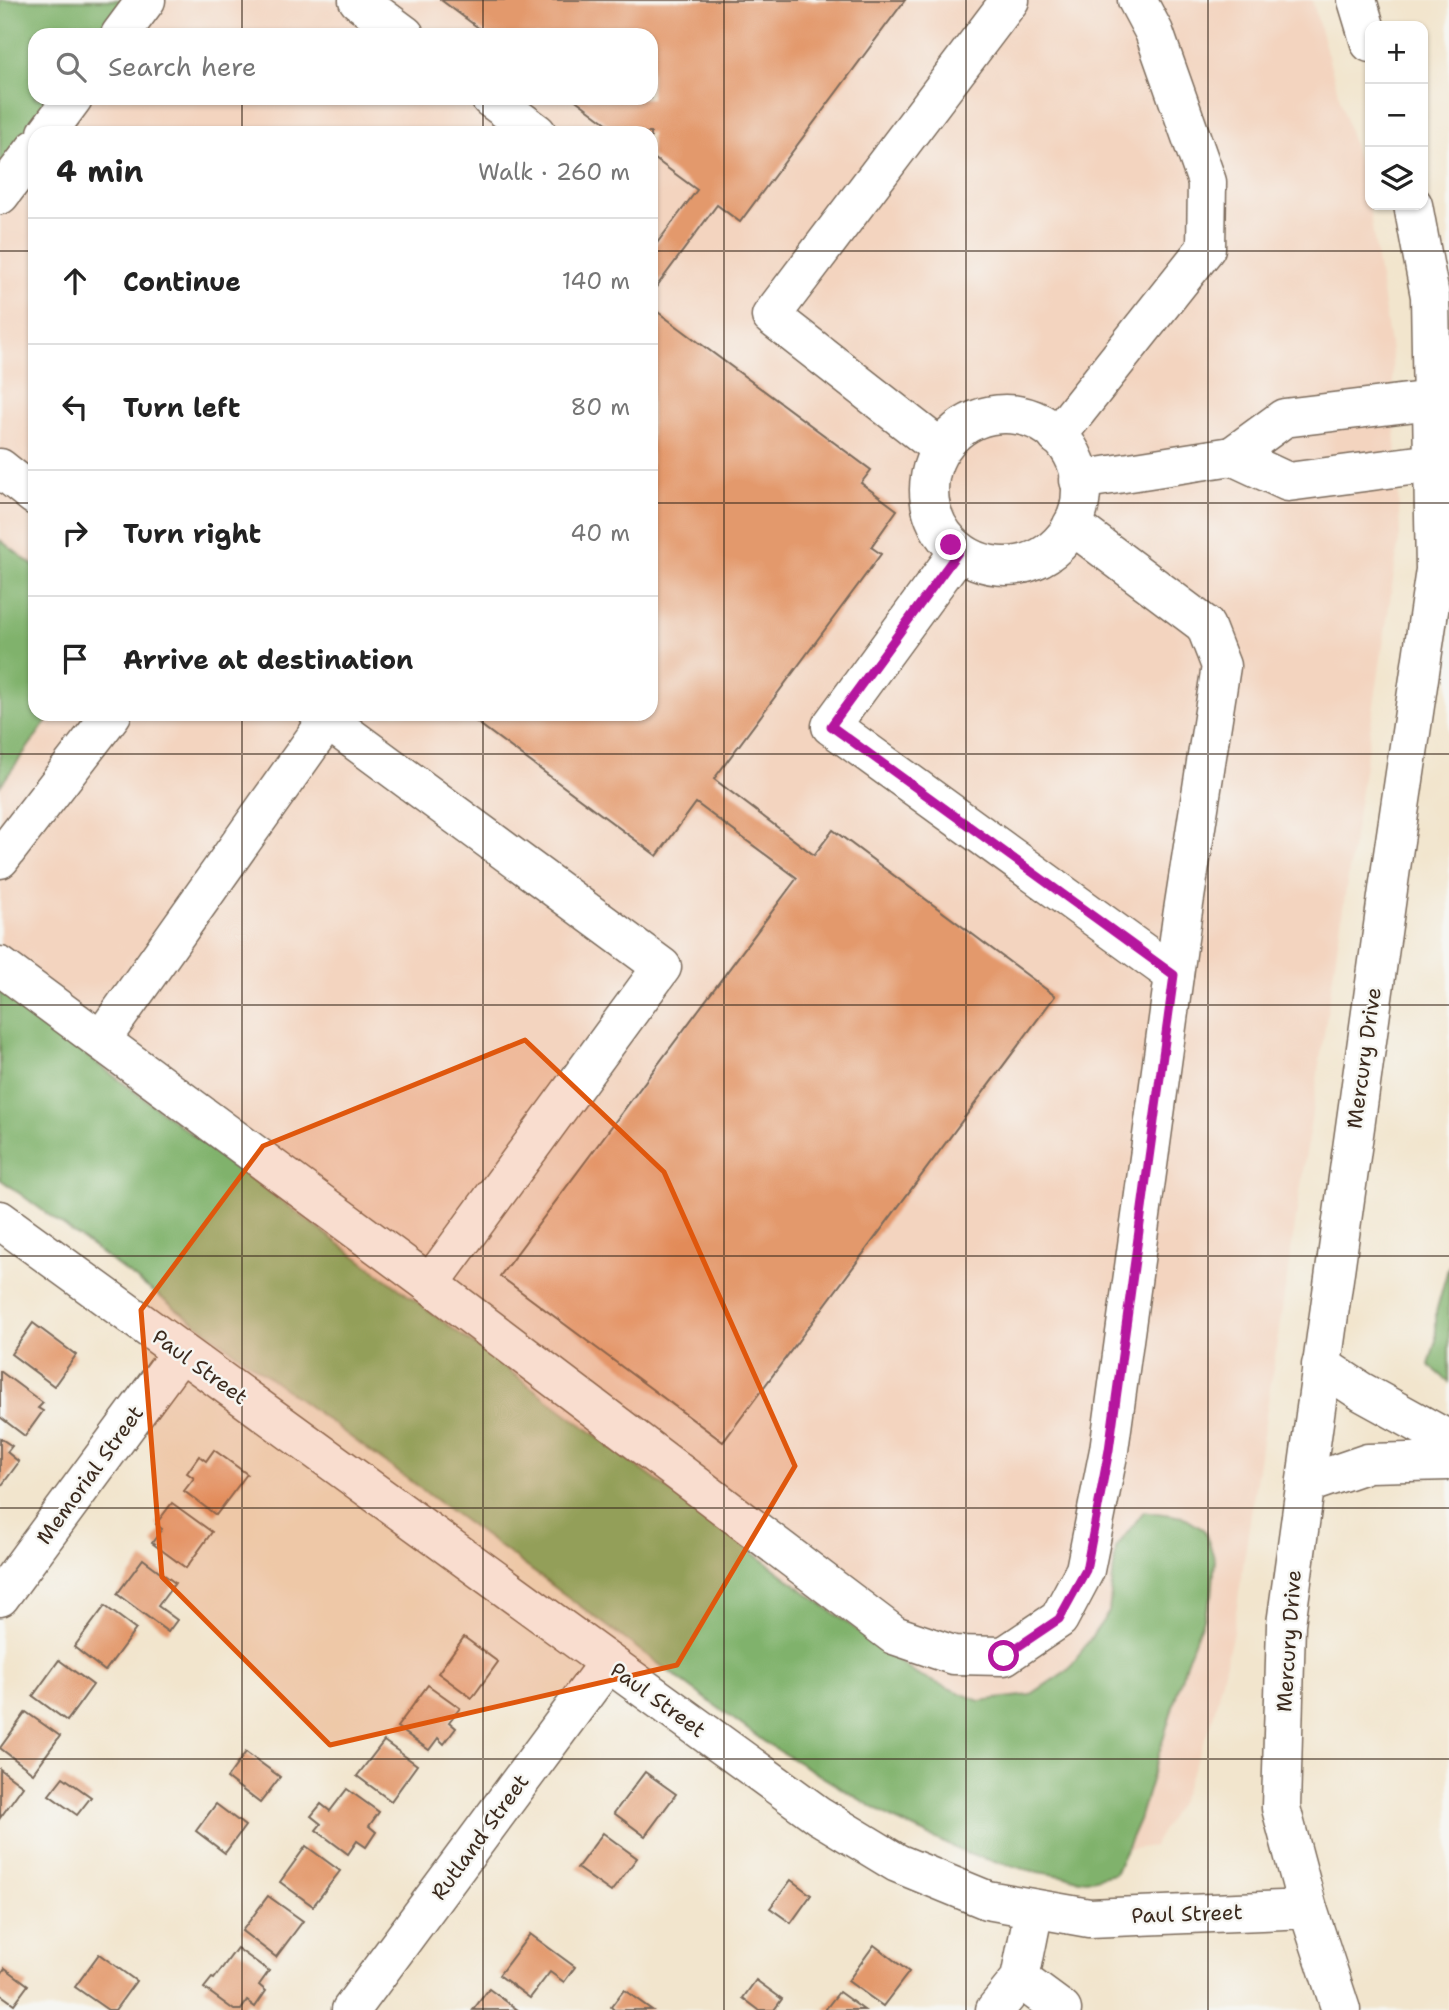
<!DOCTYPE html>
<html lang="en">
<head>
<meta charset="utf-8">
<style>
  :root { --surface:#fff; --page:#f2f2f2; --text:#222; --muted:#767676; --line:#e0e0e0 }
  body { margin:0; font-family:"Shantell Sans",sans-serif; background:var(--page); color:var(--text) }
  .controls { position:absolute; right:21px; top:21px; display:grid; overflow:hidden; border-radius:14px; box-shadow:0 2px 5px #0004 }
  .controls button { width:63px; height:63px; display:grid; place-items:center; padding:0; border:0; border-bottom:2px solid var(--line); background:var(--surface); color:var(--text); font:35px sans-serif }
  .stop { position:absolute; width:21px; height:21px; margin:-16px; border:5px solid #b5179e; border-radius:50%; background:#fff }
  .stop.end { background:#b5179e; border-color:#fff; box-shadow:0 2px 7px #0008 }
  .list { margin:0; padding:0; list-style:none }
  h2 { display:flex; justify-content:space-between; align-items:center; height:91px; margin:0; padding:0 28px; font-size:30px }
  h2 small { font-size:23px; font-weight:400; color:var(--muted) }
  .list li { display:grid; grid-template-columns:46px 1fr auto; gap:21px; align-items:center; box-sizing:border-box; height:126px; padding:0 28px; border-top:2px solid var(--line) }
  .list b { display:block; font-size:26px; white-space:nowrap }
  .list em { font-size:23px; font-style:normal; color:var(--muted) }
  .icon { flex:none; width:38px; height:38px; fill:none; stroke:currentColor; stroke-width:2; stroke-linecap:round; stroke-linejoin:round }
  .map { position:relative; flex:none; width:1449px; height:2010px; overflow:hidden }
  .search { position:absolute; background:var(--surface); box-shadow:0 2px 5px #0004; left:28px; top:28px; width:630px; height:77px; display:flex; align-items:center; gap:18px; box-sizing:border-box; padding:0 24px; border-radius:21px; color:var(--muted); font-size:26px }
  .panel { position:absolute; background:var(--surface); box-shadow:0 2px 5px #0004; left:28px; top:126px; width:630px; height:595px; border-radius:21px }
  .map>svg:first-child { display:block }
</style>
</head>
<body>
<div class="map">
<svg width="1449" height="2010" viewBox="0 0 1449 2010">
  <rect width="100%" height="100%" fill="#f6f6f2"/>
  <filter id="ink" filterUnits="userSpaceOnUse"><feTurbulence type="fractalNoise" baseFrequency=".0143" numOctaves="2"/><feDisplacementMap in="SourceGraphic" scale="14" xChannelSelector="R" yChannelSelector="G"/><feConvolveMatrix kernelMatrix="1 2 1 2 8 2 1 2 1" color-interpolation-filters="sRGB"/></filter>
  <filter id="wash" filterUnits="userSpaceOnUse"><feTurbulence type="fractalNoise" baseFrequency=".00686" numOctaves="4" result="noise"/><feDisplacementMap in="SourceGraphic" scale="28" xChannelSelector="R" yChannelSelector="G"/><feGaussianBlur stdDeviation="1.57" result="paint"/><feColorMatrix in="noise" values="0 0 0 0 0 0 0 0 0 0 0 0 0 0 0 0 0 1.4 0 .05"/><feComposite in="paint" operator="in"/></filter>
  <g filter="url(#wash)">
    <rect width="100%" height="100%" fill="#f2e5cd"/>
    <path fill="#f3d4bf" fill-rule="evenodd" d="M 0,0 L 1312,0 L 1367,194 L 1392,358 L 1400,534 L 1233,1632 L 1212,1721 L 1180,1801 L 1153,1846 L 1067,1858 L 0,1136 ZM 35,35 L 651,35 L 651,98 L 35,98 ZM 35,133 L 651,133 L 651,714 L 35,714 Z"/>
    <g fill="#80b26c" stroke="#5e6e45" stroke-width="2">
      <polygon points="0,0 125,0 99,35 35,35 35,98 53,98 0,170"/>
      <polygon points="0,540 35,567 35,714 52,714 0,786"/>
      <polygon points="0,991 917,1675 979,1701 1030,1695 1069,1669 1109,1612 1116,1548 1144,1511 1183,1517 1204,1530 1215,1560 1212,1595 1186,1663 1139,1820 1115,1874 1086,1880 1032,1871 968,1854 891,1818 766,1743 0,1179"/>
      <polygon points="1449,1265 1449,1382 1429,1365 1436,1340 1436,1312"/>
    </g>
    <g id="blocks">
      <g fill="#e3996c">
        <polygon points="441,0 905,0 740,222 717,205 651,294 651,251 697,190 651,156 651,133 620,133 573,98 651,98 651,35 488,35"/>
        <polygon points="651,307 871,470 861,483 897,510 871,547 881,554 714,779 814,855 833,830 1055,996 723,1442 500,1276 797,878 696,803 657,856 466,714 651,714"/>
        <polygon points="33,1323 76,1355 54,1386 11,1354"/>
        <polygon points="0,1371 43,1403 38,1408 43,1411 25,1436 0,1417"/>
        <polygon points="0,1438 12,1446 7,1452 19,1462 2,1485 0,1484"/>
        <polygon points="214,1450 247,1474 216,1515 184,1491 194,1478 187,1473 199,1456 206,1461"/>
        <polygon points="172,1503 212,1532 186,1568 152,1543 162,1529 156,1524"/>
        <polygon points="143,1559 175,1583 158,1606 177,1620 168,1632 117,1594"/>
        <polygon points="105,1606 136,1629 105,1671 74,1647"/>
        <polygon points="464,1637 498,1662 472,1698 438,1673"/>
        <polygon points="59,1660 93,1685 67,1721 33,1696"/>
        <polygon points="428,1685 460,1708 449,1722 456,1728 444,1744 438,1738 429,1750 397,1727"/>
        <polygon points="26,1712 60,1736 33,1773 0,1748"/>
        <polygon points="384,1741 417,1765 391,1801 357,1776"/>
        <polygon points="246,1752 280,1777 260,1803 227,1778"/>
        <polygon points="0,1769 23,1786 0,1818"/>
        <polygon points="645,1772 676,1794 645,1836 614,1813"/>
        <polygon points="63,1777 91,1797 77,1815 49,1795"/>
        <polygon points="347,1789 379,1812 369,1826 376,1832 366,1847 357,1841 348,1854 316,1830 321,1824 311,1816 321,1804 330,1811"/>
        <polygon points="216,1804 245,1826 225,1853 196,1831"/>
        <polygon points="603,1833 637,1858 611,1892 577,1868"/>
        <polygon points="306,1846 340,1871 313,1906 280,1882"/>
        <polygon points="791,1880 811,1895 791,1923 770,1908"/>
        <polygon points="268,1896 303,1921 276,1957 242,1931"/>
        <polygon points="530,1934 575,1967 564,1982 550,1972 530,1998 499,1975"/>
        <polygon points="874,1945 909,1972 883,2006 848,1981"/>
        <polygon points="237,1948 269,1971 259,1985 266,1991 255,2007 247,2001 241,2010 234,2010 204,1988 212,1978 214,1979"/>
        <polygon points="99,1954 136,1981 115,2010 108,2010 75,1987"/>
        <polygon points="5,1968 28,1985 14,2004 0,1994 0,1976"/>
        <polygon points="756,1980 782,1999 774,2010 759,2010 743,1998"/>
        <polygon points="489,1989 518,2010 473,2010"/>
        <polygon points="624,1990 652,2010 614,2010 611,2007"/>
        <polygon points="839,1992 864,2010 825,2010"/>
      </g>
    </g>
  </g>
  <g filter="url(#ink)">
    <use href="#blocks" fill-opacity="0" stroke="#7b6b5b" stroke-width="2"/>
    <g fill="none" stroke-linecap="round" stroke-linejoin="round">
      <defs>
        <g id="minor">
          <polyline points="358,0 405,35"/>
          <polyline points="1357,0 1370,43"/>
          <polyline points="120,35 146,0"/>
          <polyline points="490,98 537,133"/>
          <polyline points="47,133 73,98"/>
          <polyline points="0,195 35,149"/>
          <polyline points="1432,400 1284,418 1232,456 1288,482 1433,463"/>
          <circle cx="1005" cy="490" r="76"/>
          <polyline points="1057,436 1206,248 1207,182 1154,32 1137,0"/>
          <polyline points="940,448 771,316 1010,0"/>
          <polyline points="0,468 35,496"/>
          <polyline points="1079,480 1232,456"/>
          <polyline points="959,551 831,726 1174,975"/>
          <polyline points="319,714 662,967 430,1284"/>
          <polyline points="0,859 112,714"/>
          <polyline points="0,966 430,1284 894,1635 953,1655 1004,1656 1059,1619 1085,1570 1109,1450 1182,917 1221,666 1205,625 1072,525"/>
          <polyline points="101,1040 332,714"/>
          <polyline points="0,1220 818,1815 897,1863 987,1900 1089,1918 1308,1909"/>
          <polyline points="1321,1365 1362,1392 1449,1440"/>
          <polyline points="1307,1484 1368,1463 1449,1461"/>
          <polyline points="0,1597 180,1353"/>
          <polyline points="1020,1979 1062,2010"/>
          <polyline points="351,2010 607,1664"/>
          <polyline points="995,2010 1020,1979 1034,1909"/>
          <polyline points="1341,2010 1308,1909 1281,1808 1286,1624 1391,868 1435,570 1430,296 1413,205"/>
        </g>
      </defs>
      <use href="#minor" stroke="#7b6b5b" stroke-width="41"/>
      <use href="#minor" stroke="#fff" stroke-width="38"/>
    </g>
  </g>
  <g fill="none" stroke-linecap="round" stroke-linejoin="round" filter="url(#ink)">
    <polyline stroke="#b5179e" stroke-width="9" points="951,545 959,551 831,726 1174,975 1109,1450 1086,1570 1059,1619 1004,1656"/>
  </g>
  <path fill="#df570d" fill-opacity="0.2" stroke="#df570d" stroke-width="5" stroke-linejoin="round" d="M 525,1040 L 664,1172 L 795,1466 L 677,1665 L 330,1745 L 162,1577 L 141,1310 L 263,1146 Z"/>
  <path fill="none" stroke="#3b2a1e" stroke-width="2" stroke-opacity="0.55" d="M 242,0 L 242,35M 483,0 L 483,35M 724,0 L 724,2010M 966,0 L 966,2010M 1208,0 L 1208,2010M 242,98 L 242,133M 483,98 L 483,133M 0,251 L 35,251M 651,251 L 1449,251M 0,503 L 35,503M 651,503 L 1449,503M 242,714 L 242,2010M 483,714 L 483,2010M 0,754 L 1449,754M 0,1005 L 1449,1005M 0,1256 L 1449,1256M 0,1508 L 1449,1508M 0,1759 L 1449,1759"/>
  <g text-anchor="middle" stroke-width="5" stroke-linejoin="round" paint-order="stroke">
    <g font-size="21" fill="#3b2a1e" stroke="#f6f6f2">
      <text transform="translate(1364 1058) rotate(-82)" y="7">Mercury Drive</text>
      <text transform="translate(200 1367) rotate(36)" y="7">Paul Street</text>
      <text transform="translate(90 1475) rotate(-54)" y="7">Memorial Street</text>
      <text transform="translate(1289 1641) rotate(-86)" y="7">Mercury Drive</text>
      <text transform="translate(658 1700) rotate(36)" y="7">Paul Street</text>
      <text transform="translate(480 1837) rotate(-54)" y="7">Rutland Street</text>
      <text transform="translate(1187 1914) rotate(-2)" y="7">Paul Street</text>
    </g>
  </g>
</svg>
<div class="controls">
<button>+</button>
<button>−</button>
<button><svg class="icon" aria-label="layers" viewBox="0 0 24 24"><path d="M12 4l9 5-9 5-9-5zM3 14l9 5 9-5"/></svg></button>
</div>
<div class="stop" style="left:1004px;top:1656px"></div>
<div class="stop end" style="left:951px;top:545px"></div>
<div class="search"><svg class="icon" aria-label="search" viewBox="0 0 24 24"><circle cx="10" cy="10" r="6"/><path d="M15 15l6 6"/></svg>Search here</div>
<section class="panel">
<h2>4 min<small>Walk · 260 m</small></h2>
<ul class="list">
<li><svg class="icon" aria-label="ahead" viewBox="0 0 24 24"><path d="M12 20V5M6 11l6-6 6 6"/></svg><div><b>Continue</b></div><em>140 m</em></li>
<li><svg class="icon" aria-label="left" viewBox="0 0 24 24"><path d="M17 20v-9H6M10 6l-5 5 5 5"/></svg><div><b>Turn left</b></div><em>80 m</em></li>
<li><svg class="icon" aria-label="right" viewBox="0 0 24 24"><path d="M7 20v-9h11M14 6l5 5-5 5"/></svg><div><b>Turn right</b></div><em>40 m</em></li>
<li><svg class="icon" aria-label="arrive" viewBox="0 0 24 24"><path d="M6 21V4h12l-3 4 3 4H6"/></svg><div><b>Arrive at destination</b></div></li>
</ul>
</section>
</div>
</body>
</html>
